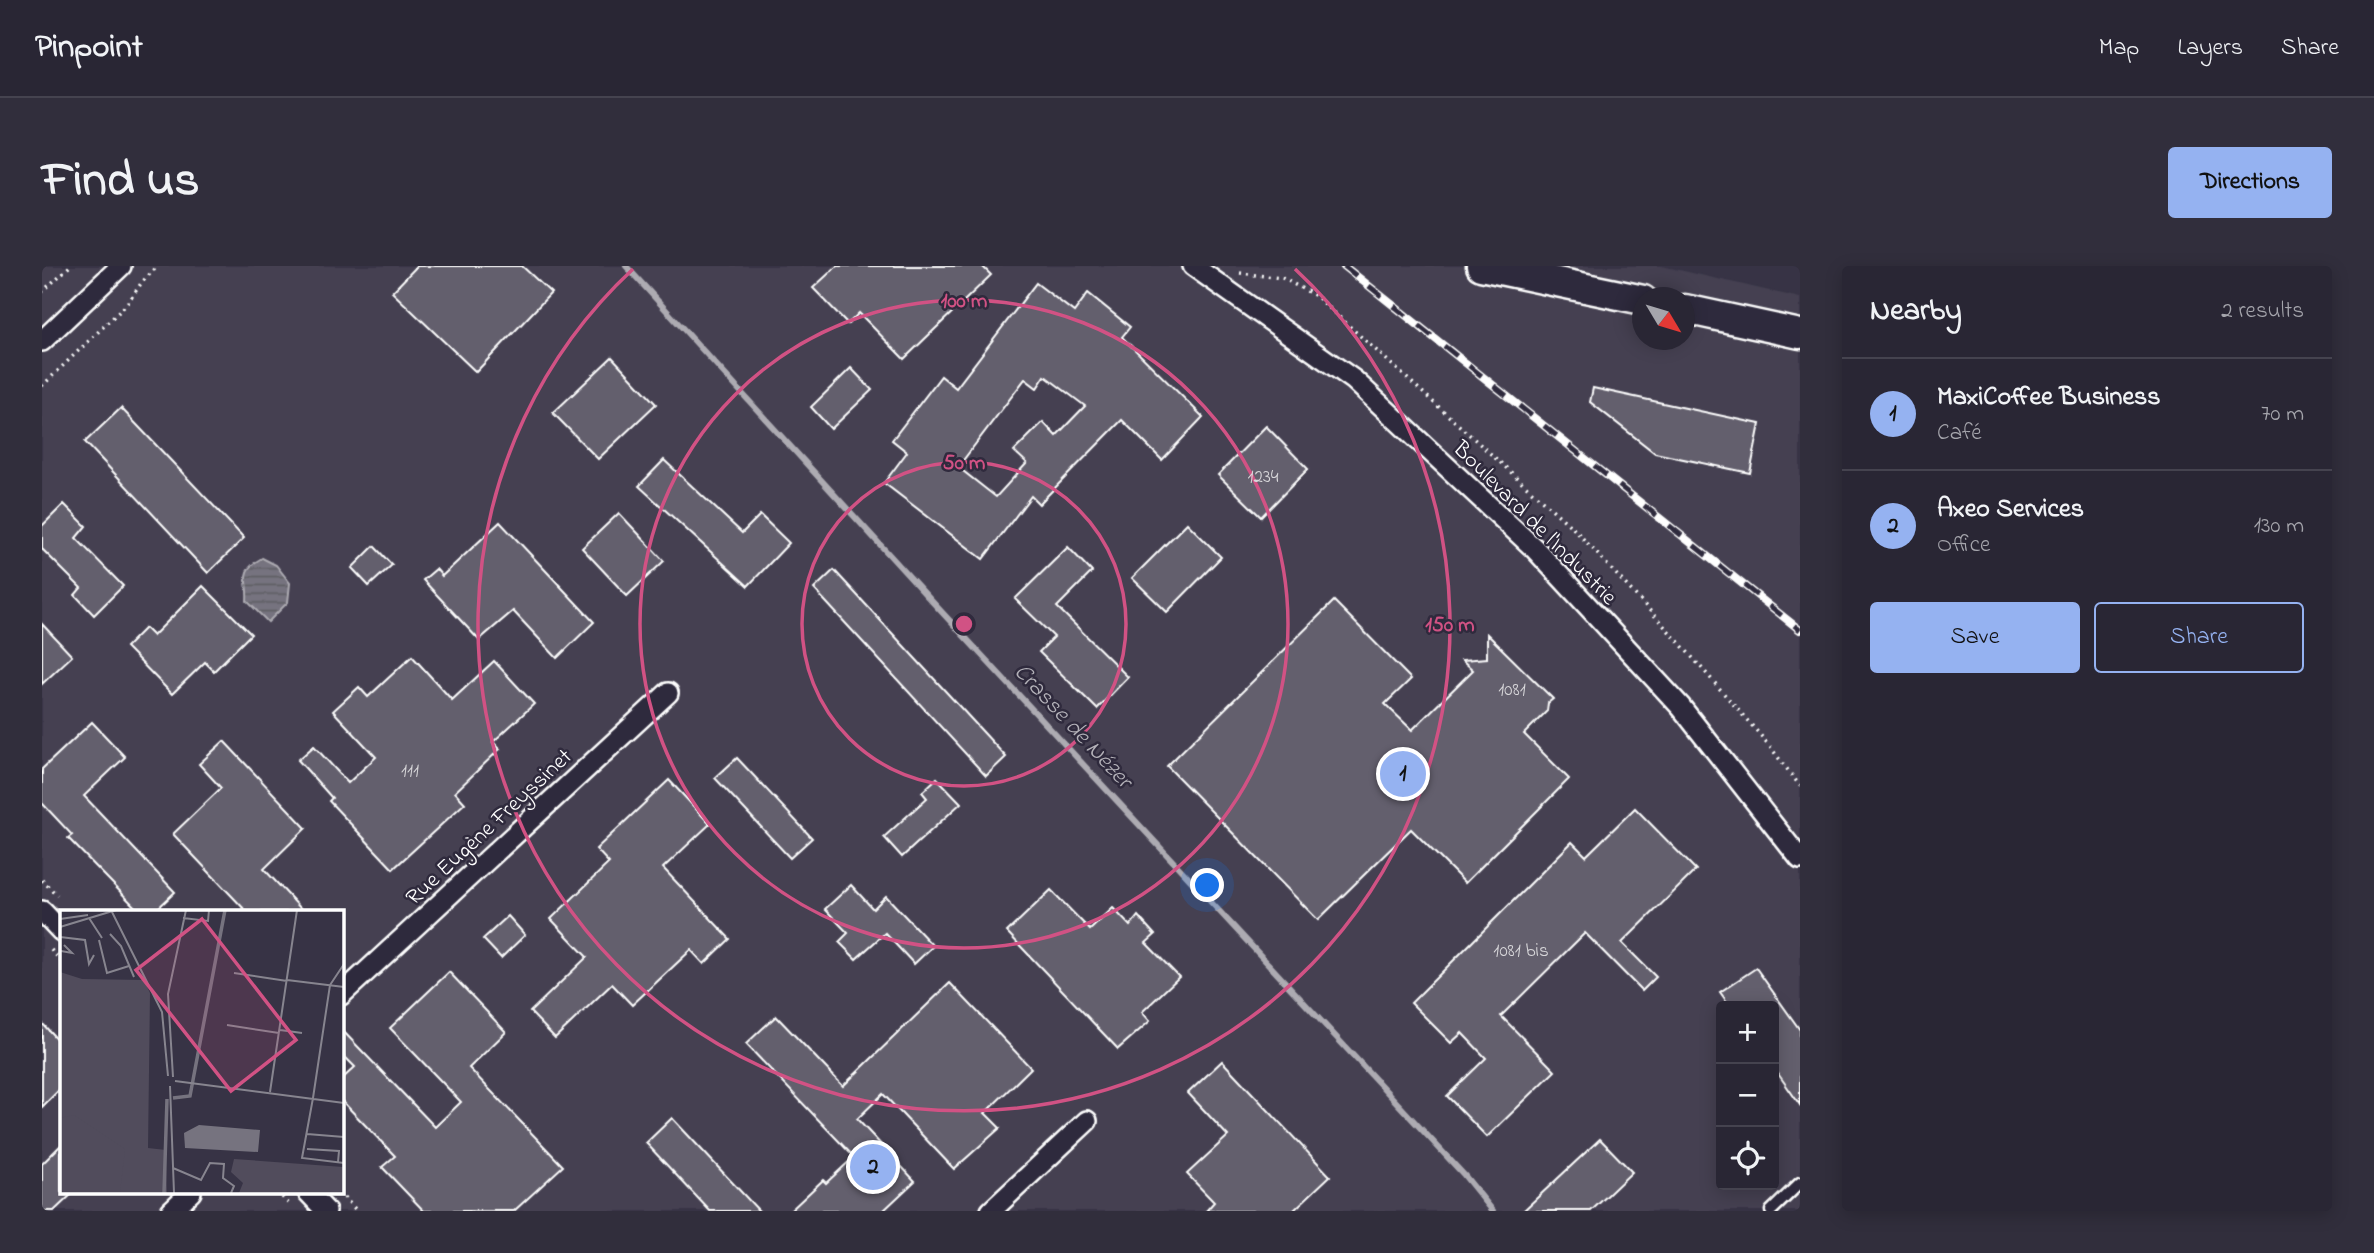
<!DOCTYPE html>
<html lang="en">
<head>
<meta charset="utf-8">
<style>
  :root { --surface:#292634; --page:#312e3c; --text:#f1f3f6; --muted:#a5a5ac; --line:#45434f; --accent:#95b2f1 }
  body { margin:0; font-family:"Indie Flower",sans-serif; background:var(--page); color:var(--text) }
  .controls { position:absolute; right:21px; bottom:21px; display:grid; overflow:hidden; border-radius:7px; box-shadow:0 4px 18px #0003 }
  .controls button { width:63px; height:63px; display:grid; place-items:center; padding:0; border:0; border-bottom:2px solid var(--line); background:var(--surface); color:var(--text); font:35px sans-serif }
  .compass { position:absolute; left:1590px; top:21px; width:63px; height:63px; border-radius:50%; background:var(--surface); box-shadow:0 4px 18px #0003; rotate:128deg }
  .you { position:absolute; left:1166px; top:620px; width:24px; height:24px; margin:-18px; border:5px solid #fff; border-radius:50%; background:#1a73e8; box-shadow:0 0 0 10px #1a73e833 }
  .badge { display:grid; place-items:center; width:46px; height:46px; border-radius:50%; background:var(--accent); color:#111; font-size:23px; font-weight:700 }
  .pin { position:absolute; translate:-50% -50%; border:4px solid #fff; box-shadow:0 2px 7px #0006 }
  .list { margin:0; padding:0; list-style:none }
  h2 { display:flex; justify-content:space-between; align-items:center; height:91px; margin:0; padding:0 28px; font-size:30px }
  h2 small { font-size:23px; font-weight:400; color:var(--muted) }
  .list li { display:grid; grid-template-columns:46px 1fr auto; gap:21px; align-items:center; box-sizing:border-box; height:112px; padding:0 28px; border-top:2px solid var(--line) }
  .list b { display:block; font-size:26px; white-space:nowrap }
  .list p { margin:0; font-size:23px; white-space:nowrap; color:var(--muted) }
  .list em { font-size:23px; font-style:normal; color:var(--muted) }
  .actions { display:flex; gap:14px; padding:21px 28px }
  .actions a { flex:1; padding:16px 0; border:2px solid var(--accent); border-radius:7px; text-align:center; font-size:24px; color:var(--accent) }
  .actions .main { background:var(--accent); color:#111 }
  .icon { flex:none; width:38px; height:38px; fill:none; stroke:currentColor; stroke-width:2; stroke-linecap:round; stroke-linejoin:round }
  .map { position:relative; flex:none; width:1758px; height:945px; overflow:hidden; border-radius:7px }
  header { display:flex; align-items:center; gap:42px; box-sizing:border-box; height:98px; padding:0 35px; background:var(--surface); border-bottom:2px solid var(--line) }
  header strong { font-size:33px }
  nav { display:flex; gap:38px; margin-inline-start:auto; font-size:24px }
  .intro { display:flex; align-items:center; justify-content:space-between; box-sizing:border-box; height:168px; padding:0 42px }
  h1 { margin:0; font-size:49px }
  .button { padding:18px 32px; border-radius:7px; background:var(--accent); color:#111; font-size:24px; font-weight:700 }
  main { display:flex; gap:42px; padding:0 42px }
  aside { flex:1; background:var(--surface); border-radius:7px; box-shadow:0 4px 18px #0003 }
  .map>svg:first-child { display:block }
</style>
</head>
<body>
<header>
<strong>Pinpoint</strong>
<nav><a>Map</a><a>Layers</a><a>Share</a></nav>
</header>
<div class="intro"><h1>Find us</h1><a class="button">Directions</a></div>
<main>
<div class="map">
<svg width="1758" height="945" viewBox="0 0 1758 945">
  <defs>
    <pattern id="water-rules" width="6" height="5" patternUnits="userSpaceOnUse" patternTransform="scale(1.75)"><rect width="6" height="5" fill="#76737f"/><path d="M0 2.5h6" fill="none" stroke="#5f5e63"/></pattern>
  </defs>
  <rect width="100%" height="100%" fill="#373345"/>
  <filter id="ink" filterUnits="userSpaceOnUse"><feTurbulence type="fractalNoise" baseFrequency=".0143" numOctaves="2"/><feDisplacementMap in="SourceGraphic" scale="14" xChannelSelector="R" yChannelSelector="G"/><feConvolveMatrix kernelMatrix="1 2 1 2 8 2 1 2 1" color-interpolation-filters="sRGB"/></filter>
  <g filter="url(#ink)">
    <path fill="#444051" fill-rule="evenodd" d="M 0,0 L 1620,0 L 1758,32 L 1758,945 L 0,945 ZM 1601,32 L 1643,32 L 1643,74 L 1601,74 ZM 19,646 L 299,646 L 299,926 L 19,926 ZM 1679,740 L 1732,740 L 1732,919 L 1679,919 Z"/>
    <path fill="url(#water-rules)" stroke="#adabb2" stroke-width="2" d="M 220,292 L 234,299 L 248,317 L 246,336 L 226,356 L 205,335 C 207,315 195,306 220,292 Z"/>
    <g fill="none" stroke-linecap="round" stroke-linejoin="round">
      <polyline stroke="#adabb2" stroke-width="6" points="584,0 884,329 1422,909 1451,945"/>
    </g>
    <g fill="#635f6d" stroke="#fff" stroke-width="2" fill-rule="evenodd">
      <polygon points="375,0 480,0 509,27 434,106 350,26"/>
      <polygon points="795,0 940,0 949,9 862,93 817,47 806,58 771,22"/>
      <path d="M 994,17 L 1032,46 L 1046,27 L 1088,61 L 1080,71 L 1161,151 L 1120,194 L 1080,154 L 997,238 L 989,230 L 941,293 L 842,217 L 865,186 L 850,174 L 899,110 L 914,122 ZM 1003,110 L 1043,140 L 1014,170 L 1001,156 L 972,185 L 985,197 L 954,231 L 916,201 L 983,113 L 995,122 Z"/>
      <polygon points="570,91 614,138 556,193 511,147"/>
      <polygon points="809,102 830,124 789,163 769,141"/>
      <polygon points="1551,122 1718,158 1708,207 1613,187 1548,136"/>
      <polygon points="79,142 202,272 166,307 43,176"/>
      <polygon points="1224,160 1266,203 1219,251 1176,209"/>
      <polygon points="622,194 700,267 718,249 747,277 706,320 597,220"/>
      <polygon points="22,238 44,260 34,272 81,320 52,349 33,329 39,322 0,283 0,260"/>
      <polygon points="577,247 622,295 585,330 540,282"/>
      <polygon points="458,256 552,356 515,392 471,345 437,374 381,314 394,303 400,310"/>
      <polygon points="1145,257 1179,291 1125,346 1090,312"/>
      <polygon points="332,280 350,299 327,320 310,302"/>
      <polygon points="1026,281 1050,306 1015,341 1086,411 1055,443 997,386 1012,371 973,333"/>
      <polygon points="792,304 964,491 944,510 772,323"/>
      <polygon points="161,320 209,368 172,405 163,396 130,428 84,381 103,362 111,370"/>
      <polygon points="1292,335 1369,413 1343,438 1370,464 1431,404 1420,394 1445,392 1445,368 1511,433 1506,437 1505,445 1482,468 1527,513 1423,617 1369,563 1276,654 1125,500"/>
      <polygon points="0,358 30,390 0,418"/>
      <polygon points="370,390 410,434 452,395 492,438 451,476 458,483 413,526 423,537 351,603 287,535 290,532 256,494 272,480 306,517 334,491 291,445 317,421 326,431"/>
      <polygon points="50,456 83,491 42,530 133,626 112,646 98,646 26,572 30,569 0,537 0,503"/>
      <polygon points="182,475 264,562 222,603 262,646 205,646 131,568 179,522 157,498"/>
      <polygon points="695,492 770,572 748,592 673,512"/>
      <polygon points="895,512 919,537 860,591 842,571 885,532 880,526"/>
      <polygon points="627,514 668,558 621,602 688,673 662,698 649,684 590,739 570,718 513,772 488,746 545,691 509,653 567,597 554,583"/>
      <polygon points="1593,542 1654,604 1580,677 1614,711 1600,725 1543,667 1459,750 1513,805 1445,871 1405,830 1444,792 1420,767 1409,777 1369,737 1530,576 1544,590"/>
      <polygon points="809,619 831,643 844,630 891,680 872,698 843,667 814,693 797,676 806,667 783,643"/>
      <polygon points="1009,624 1048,664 1071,642 1088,660 1096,650 1113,669 1104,677 1137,711 1100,746 1108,755 1076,783 965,666"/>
      <polygon points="466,650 483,669 459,692 441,673"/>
      <polygon points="1714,702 1758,764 1758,839 1732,802 1732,740 1688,740 1678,726"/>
      <polygon points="407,706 464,766 427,802 521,900 472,945 382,945 340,901 353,890 299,834 299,814 313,801 299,787 299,763 393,861 419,836 348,762"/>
      <polygon points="908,717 989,802 943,847 958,862 912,903 841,828 815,853 873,915 841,945 748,945 781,914 784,917 812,891 704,778 734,750 801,820"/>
      <polygon points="0,757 19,778 19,822 0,841"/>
      <polygon points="1180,795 1288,910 1251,945 1164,945 1172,936 1145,908 1186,870 1146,827"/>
      <polygon points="630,852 717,945 668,945 604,877"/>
      <polygon points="1558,873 1590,906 1549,945 1481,945"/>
      <polygon points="19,879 19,926 32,926 12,945 0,945 0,898"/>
    </g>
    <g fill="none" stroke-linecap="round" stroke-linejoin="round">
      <defs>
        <polyline id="service" points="1729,945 1758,917"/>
        <g id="minor">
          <polyline points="1151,0 1312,114 1493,283 1639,441 1758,593"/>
          <polyline points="0,75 79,0"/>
          <polyline points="0,645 19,665"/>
          <polyline points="299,729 626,427"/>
          <polyline points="266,926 284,945"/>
          <polyline points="129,945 149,926"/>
          <polyline points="949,945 1045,855"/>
        </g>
        <g id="secondary">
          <polyline points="1439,0 1601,34"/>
          <polyline points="1643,43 1758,68"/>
        </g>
      </defs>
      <use href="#service" stroke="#fff" stroke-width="15"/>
      <use href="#minor" stroke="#fff" stroke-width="24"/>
      <use href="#secondary" stroke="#fff" stroke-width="33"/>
      <g stroke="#fff" stroke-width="3.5" stroke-dasharray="2 5" stroke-linecap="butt">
        <polyline points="1198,7 1240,12 1274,30 1534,265 1636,375 1726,478 1758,520"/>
        <polyline points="0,26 28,0"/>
        <polyline points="0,120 85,38 100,16 116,0"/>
        <polyline points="0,614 15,629"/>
        <polyline points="9,684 19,695"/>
        <polyline points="235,926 248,939"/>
        <polyline points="297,926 315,945"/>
      </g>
      <use href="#service" stroke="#2f2a3d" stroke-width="10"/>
      <use href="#minor" stroke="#2f2a3d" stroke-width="19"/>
      <use href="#secondary" stroke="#2f2a3d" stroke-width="28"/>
      <defs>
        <polyline id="rail" points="1302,0 1758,364"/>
      </defs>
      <use href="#rail" stroke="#fff" stroke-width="8"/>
      <use href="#rail" stroke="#2f2a3d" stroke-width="5" stroke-dasharray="16" stroke-linecap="butt"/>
    </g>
  </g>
  <g fill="none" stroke="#d15284" stroke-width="3.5">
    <circle cx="922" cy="358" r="162"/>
    <circle cx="922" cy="358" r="324"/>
    <path d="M1253 3A486 486 0 1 1 591 3"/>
  </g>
  <g text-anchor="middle" stroke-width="5" stroke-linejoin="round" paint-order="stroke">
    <g font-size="19" fill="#d8d7da">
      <text x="1221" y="216">1234</text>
      <text x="1470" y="429">1081</text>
      <text x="368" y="510">111</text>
      <text x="1479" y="690">1081 bis</text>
    </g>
    <g font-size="23" fill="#fff" stroke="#2f2a3d">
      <text transform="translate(1494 256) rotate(45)" y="8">Boulevard de l'Industrie</text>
      <text transform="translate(446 560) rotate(-43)" y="8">Rue Eugène Freyssinet</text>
    </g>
    <g font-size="24" font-style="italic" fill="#b4b2b9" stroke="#2f2a3d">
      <text transform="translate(1032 459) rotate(47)" y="8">Crasse de Nézer</text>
    </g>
  </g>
  <g transform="translate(18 644)">
    <rect width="284" height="284" fill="#373345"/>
    <path d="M 0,62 L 22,69 L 84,70 L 90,83 L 88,238 L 106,240 L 107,283 L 0,283 Z" fill="#514c5c"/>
    <path d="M 14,205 L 65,239 L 60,283 L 0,283 L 0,208 Z" fill="#514c5c"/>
    <path d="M 174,249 L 283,257 L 283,283 L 179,283 L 183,273 L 171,262 Z" fill="#514c5c"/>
    <path d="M 139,215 L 200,220 L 198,242 L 125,238 L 124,223 Z" fill="#76737f"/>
    <path fill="none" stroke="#76737f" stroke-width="3.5" d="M 113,188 L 130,186 L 165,0M 104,283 L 107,189"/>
    <path fill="none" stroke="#87858f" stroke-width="2" d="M 52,2 L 102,102 L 108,166M 29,8 L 42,28M 123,8 L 148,11 L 149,0M 0,9 L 28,5M 0,17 L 56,0M 50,24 L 61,36 L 74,67M 0,27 L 25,30 L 29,54 L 34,45M 39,30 L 47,63 L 69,56M 1,41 L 12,43 L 4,35M 174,63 L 227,71M 227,70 L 284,77M 167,115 L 219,123M 220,120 L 242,123M 113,167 L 108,84 L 126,0M 115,171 L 284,193M 110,176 L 114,283M 210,182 L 237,0M 253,188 L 270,75 L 284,54M 253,188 L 242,248 L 284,253M 247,224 L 284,227M 247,239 L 279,241 L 278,252M 113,258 L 141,270 L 150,253 L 164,254 L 163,268 L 174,276 L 171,283"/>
    <path fill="#d15284" fill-opacity="0.15" stroke="#d15284" stroke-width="3.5" d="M 142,9 L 236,130 L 171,181 L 76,60 Z"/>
    <rect width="284" height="284" fill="none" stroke="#fff" stroke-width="3.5"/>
  </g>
  <circle cx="922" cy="358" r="10" fill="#d15284" stroke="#2f2a3d" stroke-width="3.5"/>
  <g font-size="21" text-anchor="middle" font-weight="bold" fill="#d15284" stroke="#2f2a3d" stroke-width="5" stroke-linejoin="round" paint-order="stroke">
    <text x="922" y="41">100 m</text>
    <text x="922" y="203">50 m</text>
    <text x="1408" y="365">150 m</text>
  </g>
</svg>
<div class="controls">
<button>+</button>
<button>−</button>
<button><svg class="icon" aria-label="locate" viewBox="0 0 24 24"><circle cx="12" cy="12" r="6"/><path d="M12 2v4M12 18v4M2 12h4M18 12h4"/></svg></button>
</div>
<svg class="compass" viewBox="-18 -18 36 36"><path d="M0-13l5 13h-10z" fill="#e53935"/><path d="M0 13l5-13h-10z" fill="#a5a5ac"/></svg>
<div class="you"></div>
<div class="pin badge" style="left:1361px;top:508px">1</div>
<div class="pin badge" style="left:831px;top:901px">2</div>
</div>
<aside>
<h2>Nearby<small>2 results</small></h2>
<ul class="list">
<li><span class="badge">1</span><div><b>MaxiCoffee Business</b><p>Café</p></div><em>70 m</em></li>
<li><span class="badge">2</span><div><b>Axeo Services</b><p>Office</p></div><em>130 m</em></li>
</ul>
<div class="actions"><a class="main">Save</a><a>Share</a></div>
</aside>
</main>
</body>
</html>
